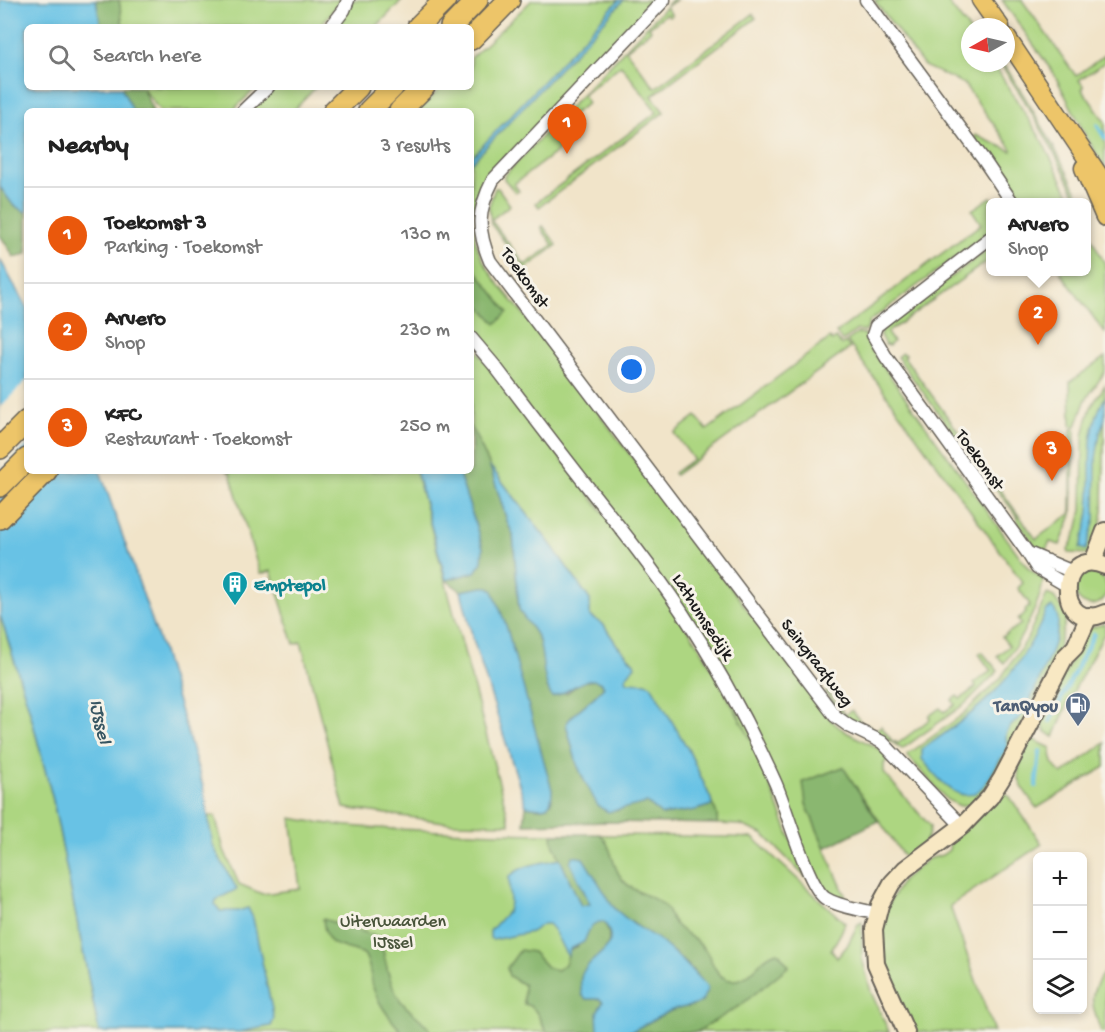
<!DOCTYPE html>
<html lang="en">
<head>
<meta charset="utf-8">
<style>
  :root { --surface:#fff; --page:#f2f2f2; --text:#222; --muted:#767676; --line:#e0e0e0; --accent:#ea580c }
  body { margin:0; font-family:"Gochi Hand",sans-serif; background:var(--page); color:var(--text) }
  .controls { position:absolute; right:18px; bottom:18px; display:grid; overflow:hidden; border-radius:9px; box-shadow:0 3px 9px #0003 }
  .controls button { width:54px; height:54px; display:grid; place-items:center; padding:0; border:0; border-bottom:2px solid var(--line); background:var(--surface); color:var(--text); font:30px sans-serif }
  .compass { position:absolute; left:961px; top:18px; width:54px; height:54px; border-radius:50%; background:var(--surface); box-shadow:0 3px 9px #0003; rotate:262deg }
  .you { position:absolute; left:632px; top:370px; width:21px; height:21px; margin:-15px; border:4px solid #fff; border-radius:50%; background:#1a73e8; box-shadow:0 0 0 9px #1a73e833 }
  .badge { display:grid; place-items:center; width:39px; height:39px; border-radius:50%; background:var(--accent); color:#fff; font-size:20px; font-weight:700 }
  .pin { position:absolute; translate:-50% -50px; filter:drop-shadow(0 2px 3px #0008) }
  .pin::after { content:''; position:absolute; top:32px; width:21px; height:18px; background:inherit; clip-path:polygon(0 0,100% 0,50% 100%) }
  .popup { position:absolute; left:986px; top:198px; width:105px; height:78px; box-sizing:border-box; display:grid; place-content:center; border-radius:9px; background:var(--surface); filter:drop-shadow(0 2px 4px #0005); font-size:20px; white-space:nowrap; color:var(--muted) }
  .popup b { font-size:22px; color:var(--text) }
  .popup::after { content:''; position:absolute; left:50%; top:100%; margin-left:-12px; border:12px solid transparent; border-top-color:var(--surface) }
  .list { margin:0; padding:0; list-style:none }
  h2 { display:flex; justify-content:space-between; align-items:center; height:78px; margin:0; padding:0 24px; font-size:26px }
  h2 small { font-size:20px; font-weight:400; color:var(--muted) }
  .list li { display:grid; grid-template-columns:39px 1fr auto; gap:18px; align-items:center; box-sizing:border-box; height:96px; padding:0 24px; border-top:2px solid var(--line) }
  .list b { display:block; font-size:22px; white-space:nowrap }
  .list p { margin:0; font-size:20px; white-space:nowrap; color:var(--muted) }
  .list em { font-size:20px; font-style:normal; color:var(--muted) }
  .icon { flex:none; width:33px; height:33px; fill:none; stroke:currentColor; stroke-width:2; stroke-linecap:round; stroke-linejoin:round }
  .map { position:relative; flex:none; width:1105px; height:1032px; overflow:hidden }
  .search { position:absolute; background:var(--surface); box-shadow:0 3px 9px #0003; left:24px; top:24px; width:450px; height:66px; display:flex; align-items:center; gap:15px; box-sizing:border-box; padding:0 21px; border-radius:9px; color:var(--muted); font-size:22px }
  .panel { position:absolute; background:var(--surface); box-shadow:0 3px 9px #0003; left:24px; top:108px; width:450px; height:366px; border-radius:9px }
  .map>svg:first-child { display:block }
</style>
</head>
<body>
<div class="map">
<svg width="1105" height="1032" viewBox="0 0 1105 1032">
  <rect width="100%" height="100%" fill="#f7f3e8"/>
  <filter id="ink" filterUnits="userSpaceOnUse"><feTurbulence type="fractalNoise" baseFrequency=".0167" numOctaves="2"/><feDisplacementMap in="SourceGraphic" scale="12" xChannelSelector="R" yChannelSelector="G"/><feConvolveMatrix kernelMatrix="1 2 1 2 8 2 1 2 1" color-interpolation-filters="sRGB"/></filter>
  <filter id="wash" filterUnits="userSpaceOnUse"><feTurbulence type="fractalNoise" baseFrequency=".008" numOctaves="4" result="noise"/><feDisplacementMap in="SourceGraphic" scale="24" xChannelSelector="R" yChannelSelector="G"/><feGaussianBlur stdDeviation="1.35" result="paint"/><feColorMatrix in="noise" values="0 0 0 0 0 0 0 0 0 0 0 0 0 0 0 0 0 1.4 0 .05"/><feComposite in="paint" operator="in"/></filter>
  <g filter="url(#wash)">
    <rect width="100%" height="100%" fill="#f1e4c9"/>
    <g fill="#add681" stroke="#64794e" stroke-width="1.5">
      <polygon points="119,0 342,0 319,27 123,27"/>
      <polygon points="351,0 402,0 376,27 335,27"/>
      <path d="M 532,0 L 657,0 L 488,176 C 484,185 479,193 476,202 C 463,250 498,283 526,317 L 831,720 C 849,739 872,740 889,757 L 884,764 L 884,773 L 930,826 C 930,840 917,854 904,857 L 843,768 L 806,804 L 848,902 L 841,902 L 821,889 L 704,642 L 471,334 L 471,111 L 418,111 L 442,87 L 471,87 L 471,58 Z"/>
      <polygon points="672,0 676,0 666,7 672,15 669,17 666,14 649,27 651,30 626,50 655,88 753,14 756,18 652,96 664,112 539,207 536,203 657,112 621,65 583,95 588,103 547,133 560,149 514,184 519,191 515,192 504,179 504,176"/>
      <polygon points="874,0 946,0 970,31 970,63 993,63 1040,137 1073,202 1024,202 1010,191 974,137 975,135 1012,151 1012,149 964,84 924,66"/>
      <polygon points="1002,0 1022,0 1076,76 1105,55 1105,62 1079,80 1084,87 1082,89 1105,122 1105,168 1087,138 1054,74"/>
      <path d="M 1000,63 L 1003,63 C 1033,108 1059,154 1082,202 L 1079,202 C 1056,154 1030,107 1000,63 Z"/>
      <polygon points="142,87 257,87 232,111 160,111"/>
      <polygon points="273,87 316,87 293,111 248,111"/>
      <polygon points="495,188 498,188 510,205 491,220 525,265 553,245 541,228 543,226 557,245 525,269 491,224 489,206"/>
      <polygon points="991,197 994,202 990,202 989,232 870,321 866,331 857,330 842,341 836,333 981,224 972,210"/>
      <polygon points="1086,228 1105,264 1105,333 1060,272 1086,272"/>
      <polygon points="990,248 990,259 887,333 893,342 889,346 885,345 880,335 882,328"/>
      <path d="M 858,333 L 865,334 L 867,344 L 1028,568 L 1043,579 C 1042,601 1018,645 1004,663 L 997,656 L 1009,646 L 1002,637 L 1021,624 L 1018,619 L 1026,613 L 1025,610 L 1029,607 L 1029,603 L 1018,588 L 1023,583 L 847,341 Z"/>
      <polygon points="830,338 832,341 836,338 841,345 845,342 850,348 675,475 674,473 693,459 674,433 696,416 707,430"/>
      <path d="M 471,343 L 648,570 L 700,647 L 755,747 L 806,878 L 764,835 L 741,825 L 717,824 C 719,813 712,809 711,799 L 688,749 L 646,683 L 626,682 L 626,677 L 634,666 L 634,663 L 617,645 L 603,624 L 590,616 L 590,600 L 552,546 L 490,466 L 471,426 Z"/>
      <polygon points="902,353 906,355 904,357 965,441 968,440 969,444 965,447 961,444 897,357"/>
      <polygon points="1105,357 1105,372 1086,399 1076,426 1071,426 1070,382"/>
      <polygon points="1105,385 1103,511 1099,533 1091,554 1069,553 1068,550 1077,531 1082,510 1083,436 1087,420 1091,407"/>
      <polygon points="1071,429 1075,429 1072,515 1060,545 1050,542 1045,551 1034,544 1017,521 1017,516 995,487 991,486 978,465 981,463 1036,539 1071,513"/>
      <polygon points="227,471 416,471 510,824 451,823 344,808 301,642 294,644 271,571 260,574 230,473"/>
      <circle cx="1091" cy="589" r="16"/>
      <polygon points="1047,594 1054,597 1067,616 1055,659 1003,764 976,803 960,806 947,800 907,755 962,715 1000,679 1026,641"/>
      <polygon points="0,615 29,708 53,800 99,1032 0,1032"/>
      <polygon points="1105,624 1105,632 1070,698 1054,737 1044,730 1041,720 1088,628"/>
      <path d="M 982,652 L 998,671 L 966,703 L 902,749 C 887,736 867,733 851,722 C 840,714 833,703 825,693 L 827,691 L 845,715 L 852,710 L 864,727 L 868,724 L 874,731 L 881,726 L 893,742 L 895,741 L 897,744 L 930,719 L 929,716 L 940,708 L 944,712 L 955,705 L 952,700 L 957,696 L 960,699 L 976,687 L 974,683 L 991,671 L 979,654 Z"/>
      <path d="M 1034,740 L 1051,748 C 1051,759 1053,767 1062,774 L 1105,743 L 1105,767 L 1037,808 C 1014,778 1013,775 1030,741 Z"/>
      <polygon points="1004,793 1010,797 1042,844 950,906 994,1032 913,1032 882,961 881,935 886,908 902,881 928,859 942,855 949,850 950,843 1000,794"/>
      <path d="M 207,816 L 215,816 L 224,850 L 239,884 L 262,894 L 300,889 L 291,818 C 342,828 394,829 446,831 C 548,836 650,834 753,838 L 845,923 L 841,933 L 831,950 L 837,958 L 847,946 L 858,924 L 862,922 L 862,958 L 871,992 L 889,1032 L 234,1032 L 213,906 Z"/>
      <path d="M 1105,971 L 1105,1032 L 1101,1032 C 1092,1005 1086,995 1105,971 Z"/>
    </g>
    <g fill="#8ab76f" stroke="#536a46" stroke-width="1.5">
      <polygon points="96,0 119,0 123,27 101,27"/>
      <polygon points="121,87 142,87 153,111 133,111"/>
      <polygon points="0,187 13,205 27,213 27,254 14,257 0,235"/>
      <polygon points="471,264 508,312 496,324 471,295"/>
      <path d="M 471,426 L 490,466 L 508,524 L 513,534 L 519,609 C 522,615 526,618 530,624 C 542,640 546,668 547,688 L 567,693 L 581,682 L 596,680 L 604,686 C 594,701 576,708 566,724 L 577,764 L 584,780 L 616,811 L 626,806 L 647,803 L 662,815 L 696,810 L 712,805 C 717,810 718,816 717,824 L 611,822 L 524,824 L 526,806 C 537,808 546,812 552,800 L 506,625 L 483,587 L 461,591 L 446,580 L 475,572 L 483,548 L 458,471 L 471,471 Z"/>
      <polygon points="843,767 878,821 825,848 806,804 803,782"/>
      <path d="M 552,834 L 600,834 C 613,846 611,865 622,879 C 632,892 648,894 661,903 C 668,908 670,919 676,925 C 687,936 702,942 709,956 C 714,967 719,980 733,980 C 754,980 759,955 778,952 L 789,966 L 741,1005 L 697,1032 L 626,1032 L 630,1032 L 672,1010 L 695,1005 L 702,983 C 688,956 641,931 618,912 C 611,906 608,897 601,890 C 592,880 581,871 570,862 L 590,904 L 581,907 L 553,843 Z"/>
      <path d="M 323,919 L 380,937 C 385,957 388,984 401,1001 C 410,1013 424,1019 431,1032 L 402,1032 C 390,1019 378,1004 373,987 C 370,976 371,964 364,954 C 342,944 326,952 323,919 Z"/>
      <path d="M 597,922 L 604,922 C 620,944 595,962 581,979 L 582,995 L 586,999 L 600,999 L 603,1002 L 598,1032 L 547,1032 C 538,1021 540,1008 524,1004 L 524,985 L 509,976 L 507,968 L 520,950 L 533,952 L 548,968 L 558,970 L 565,964 L 570,949 L 577,947 L 590,927 Z"/>
    </g>
    <g fill="#68c2e5" stroke="#426f80" stroke-width="1.5">
      <polygon points="0,0 96,0 101,27 27,27 27,87 121,87 133,111 27,111 27,213 13,205 0,187"/>
      <polygon points="619,0 624,0 471,163 471,158"/>
      <polygon points="0,259 27,309 27,471 100,471 162,649 203,786 213,846 237,889 216,900 215,904 220,911 238,911 248,908 253,918 274,1019 271,1026 239,1032 99,1032 53,800 29,708 0,615"/>
      <path d="M 1105,397 L 1105,418 L 1100,433 L 1096,458 L 1095,519 L 1086,550 L 1080,548 C 1083,536 1088,524 1089,511 C 1093,470 1083,436 1105,397 Z"/>
      <path d="M 490,466 L 552,546 L 590,600 L 590,616 L 603,624 L 617,645 L 634,663 L 635,666 L 626,677 L 627,682 L 646,683 L 651,685 L 688,749 L 711,799 L 712,805 L 696,810 L 662,815 L 647,803 L 608,812 L 598,806 L 584,780 L 577,764 L 566,724 C 576,708 594,701 604,686 C 589,669 571,693 552,697 C 542,681 544,659 539,641 C 535,628 524,621 519,609 L 513,534 L 508,524 Z"/>
      <polygon points="416,471 458,471 483,548 482,562 475,572 446,580"/>
      <path d="M 483,587 L 489,587 L 493,591 L 506,625 L 552,790 C 552,812 544,809 526,806 L 473,639 L 461,591 Z"/>
      <path d="M 1052,607 C 1068,620 1048,660 1041,675 C 1035,689 1030,705 1021,716 C 1016,722 1009,726 1006,734 C 1005,738 1008,743 1007,747 C 1004,755 997,764 993,772 C 969,817 945,787 922,759 L 922,749 C 981,710 1019,677 1046,611 Z"/>
      <path d="M 573,856 L 583,858 L 615,909 L 633,924 L 658,939 L 684,962 L 708,988 L 702,1001 L 695,1005 L 672,1010 L 630,1032 L 598,1032 L 597,1012 L 603,1002 L 600,999 L 586,999 L 582,995 C 581,987 579,979 583,972 C 593,953 623,949 604,922 C 590,921 589,931 584,942 L 570,949 L 568,956 C 560,947 558,932 548,924 L 543,924 L 531,932 L 493,940 L 490,938 L 490,931 L 508,911 L 510,903 L 509,877 C 522,864 542,863 560,859 L 581,906 L 590,904 L 570,862 Z"/>
    </g>
    <polygon fill="#f1e4c9" points="27,380 27,445 0,472 0,407"/>
    <g fill="none" stroke-linecap="round" stroke-linejoin="round">
      <g stroke="#68c2e5" stroke-width="4">
        <polyline points="1097,125 1105,138"/>
        <polyline points="1050,721 1094,634"/>
        <polyline points="1036,786 1040,751"/>
      </g>
    </g>
  </g>
  <g filter="url(#ink)">
    <g fill="none" stroke-linecap="round" stroke-linejoin="round">
      <defs>
        <g id="street">
          <path d="M 664,0 L 493,180 C 477,211 477,230 490,261 L 835,716 L 849,726 L 882,742 L 962,826"/>
          <polyline points="866,0 983,159 1012,202"/>
          <polyline points="331,27 344,10 348,0"/>
          <polyline points="243,111 268,87"/>
          <polyline points="990,238 876,326 873,335 886,357 1027,552 1037,568 1066,585"/>
          <path d="M 471,338 L 494,365 C 526,407 558,449 591,491 C 622,530 653,569 681,611 C 717,665 748,722 775,782 C 786,806 807,885 825,898 C 839,907 861,909 877,914"/>
          <polyline points="1028,553 1073,572"/>
        </g>
        <g id="secondary">
          <polyline points="1093,562 1105,531"/>
          <path d="M 1105,566 C 1055,544 1056,636 1105,613"/>
          <polyline points="906,1032 876,964 874,929 880,905 892,883 905,869 962,826 990,797 1002,778 1065,657 1075,647 1089,616"/>
        </g>
        <g id="primary">
          <polyline points="981,0 1000,27"/>
          <polyline points="1006,37 1105,185"/>
          <polyline points="1084,168 1105,217"/>
        </g>
        <g id="highway">
          <polyline points="418,27 445,0"/>
          <polyline points="451,27 477,0"/>
          <polyline points="471,39 509,0"/>
          <polyline points="334,111 358,87"/>
          <polyline points="369,111 393,87"/>
          <polyline points="400,111 424,87"/>
          <polyline points="0,448 27,421"/>
          <polyline points="0,486 27,459"/>
          <polyline points="0,518 46,471"/>
        </g>
      </defs>
      <use href="#street" stroke="#676259" stroke-width="15"/>
      <use href="#secondary" stroke="#676259" stroke-width="20"/>
      <use href="#primary" stroke="#676259" stroke-width="21"/>
      <use href="#highway" stroke="#676259" stroke-width="24"/>
      <use href="#street" stroke="#fff" stroke-width="12"/>
      <use href="#secondary" stroke="#f8e8c3" stroke-width="16"/>
      <use href="#primary" stroke="#edc569" stroke-width="18"/>
      <use href="#highway" stroke="#edc569" stroke-width="21"/>
    </g>
  </g>
  <defs>
    <symbol id="building-pin" viewBox="-11 -11 22 30"><path d="M0 17L-7.5 6A9.5 9.5 0 1 1 7.5 6Z" fill="#0f9aa8" stroke="#f7f3e8"/><path d="M-4-6H4V6H1V3H-1V6H-4ZM-2.5-4.3h1.7v1.8h-1.7ZM.8-4.3h1.7v1.8H.8ZM-2.5-1h1.7V.8h-1.7ZM.8-1h1.7V.8H.8Z" fill="#fff"/></symbol>
    <symbol id="fuel-pin" viewBox="-11 -11 22 30"><path d="M0 17L-7.5 6A9.5 9.5 0 1 1 7.5 6Z" fill="#5c6f8a" stroke="#f7f3e8"/><path d="M-5.5-6h7V0h2V4h1.3V-2.5L3-4.5l.8-.8L6-3V5H2.5V1h-1V6h-7ZM-4.2-4.7v3.2H.2V-4.7Z" fill="#fff"/></symbol>
  </defs>
  <g fill-rule="evenodd">
    <use href="#building-pin" x="220" y="569" width="30" height="40"/>
    <use href="#fuel-pin" x="1063" y="690" width="30" height="40"/>
  </g>
  <g text-anchor="middle" stroke-width="6" stroke-linejoin="round" paint-order="stroke">
    <g font-size="18" fill="#1c1c1c" stroke="#f7f3e8">
      <text transform="translate(526 277) rotate(54)" y="6">Toekomst</text>
      <text transform="translate(981 459) rotate(54)" y="6">Toekomst</text>
      <text transform="translate(704 616) rotate(57)" y="6">Lathumsedijk</text>
      <text transform="translate(818 662) rotate(52)" y="6">Seingraafweg</text>
    </g>
    <g font-size="18" font-weight="bold" fill="#0d838f" stroke="#f7f3e8" text-anchor="start">
      <text x="254" y="590">Emptepol</text>
    </g>
    <g font-size="18" font-weight="bold" fill="#4e5e75" stroke="#f7f3e8" text-anchor="end">
      <text x="1058" y="711">TanQyou</text>
    </g>
    <g font-size="18" fill="#48543a" stroke="#f7f3e8">
      <text x="393" y="926">Uiterwaarden<tspan x="393" dy="21">IJssel</tspan></text>
    </g>
    <g font-size="20" font-style="italic" fill="#375662" stroke="#f7f3e8">
      <text transform="translate(102 721) rotate(78)" y="7">IJssel</text>
    </g>
  </g>
</svg>
<div class="controls">
<button>+</button>
<button>−</button>
<button><svg class="icon" aria-label="layers" viewBox="0 0 24 24"><path d="M12 4l9 5-9 5-9-5zM3 14l9 5 9-5"/></svg></button>
</div>
<svg class="compass" viewBox="-18 -18 36 36"><path d="M0-13l5 13h-10z" fill="#e53935"/><path d="M0 13l5-13h-10z" fill="#767676"/></svg>
<div class="you"></div>
<div class="pin badge" style="left:567px;top:154px">1</div>
<div class="pin badge" style="left:1038px;top:345px">2</div>
<div class="popup"><b>Arvero</b>Shop</div>
<div class="pin badge" style="left:1052px;top:481px">3</div>
<div class="search"><svg class="icon" aria-label="search" viewBox="0 0 24 24"><circle cx="10" cy="10" r="6"/><path d="M15 15l6 6"/></svg>Search here</div>
<section class="panel">
<h2>Nearby<small>3 results</small></h2>
<ul class="list">
<li><span class="badge">1</span><div><b>Toekomst 3</b><p>Parking · Toekomst</p></div><em>130 m</em></li>
<li><span class="badge">2</span><div><b>Arvero</b><p>Shop</p></div><em>230 m</em></li>
<li><span class="badge">3</span><div><b>KFC</b><p>Restaurant · Toekomst</p></div><em>250 m</em></li>
</ul>
</section>
</div>
</body>
</html>
